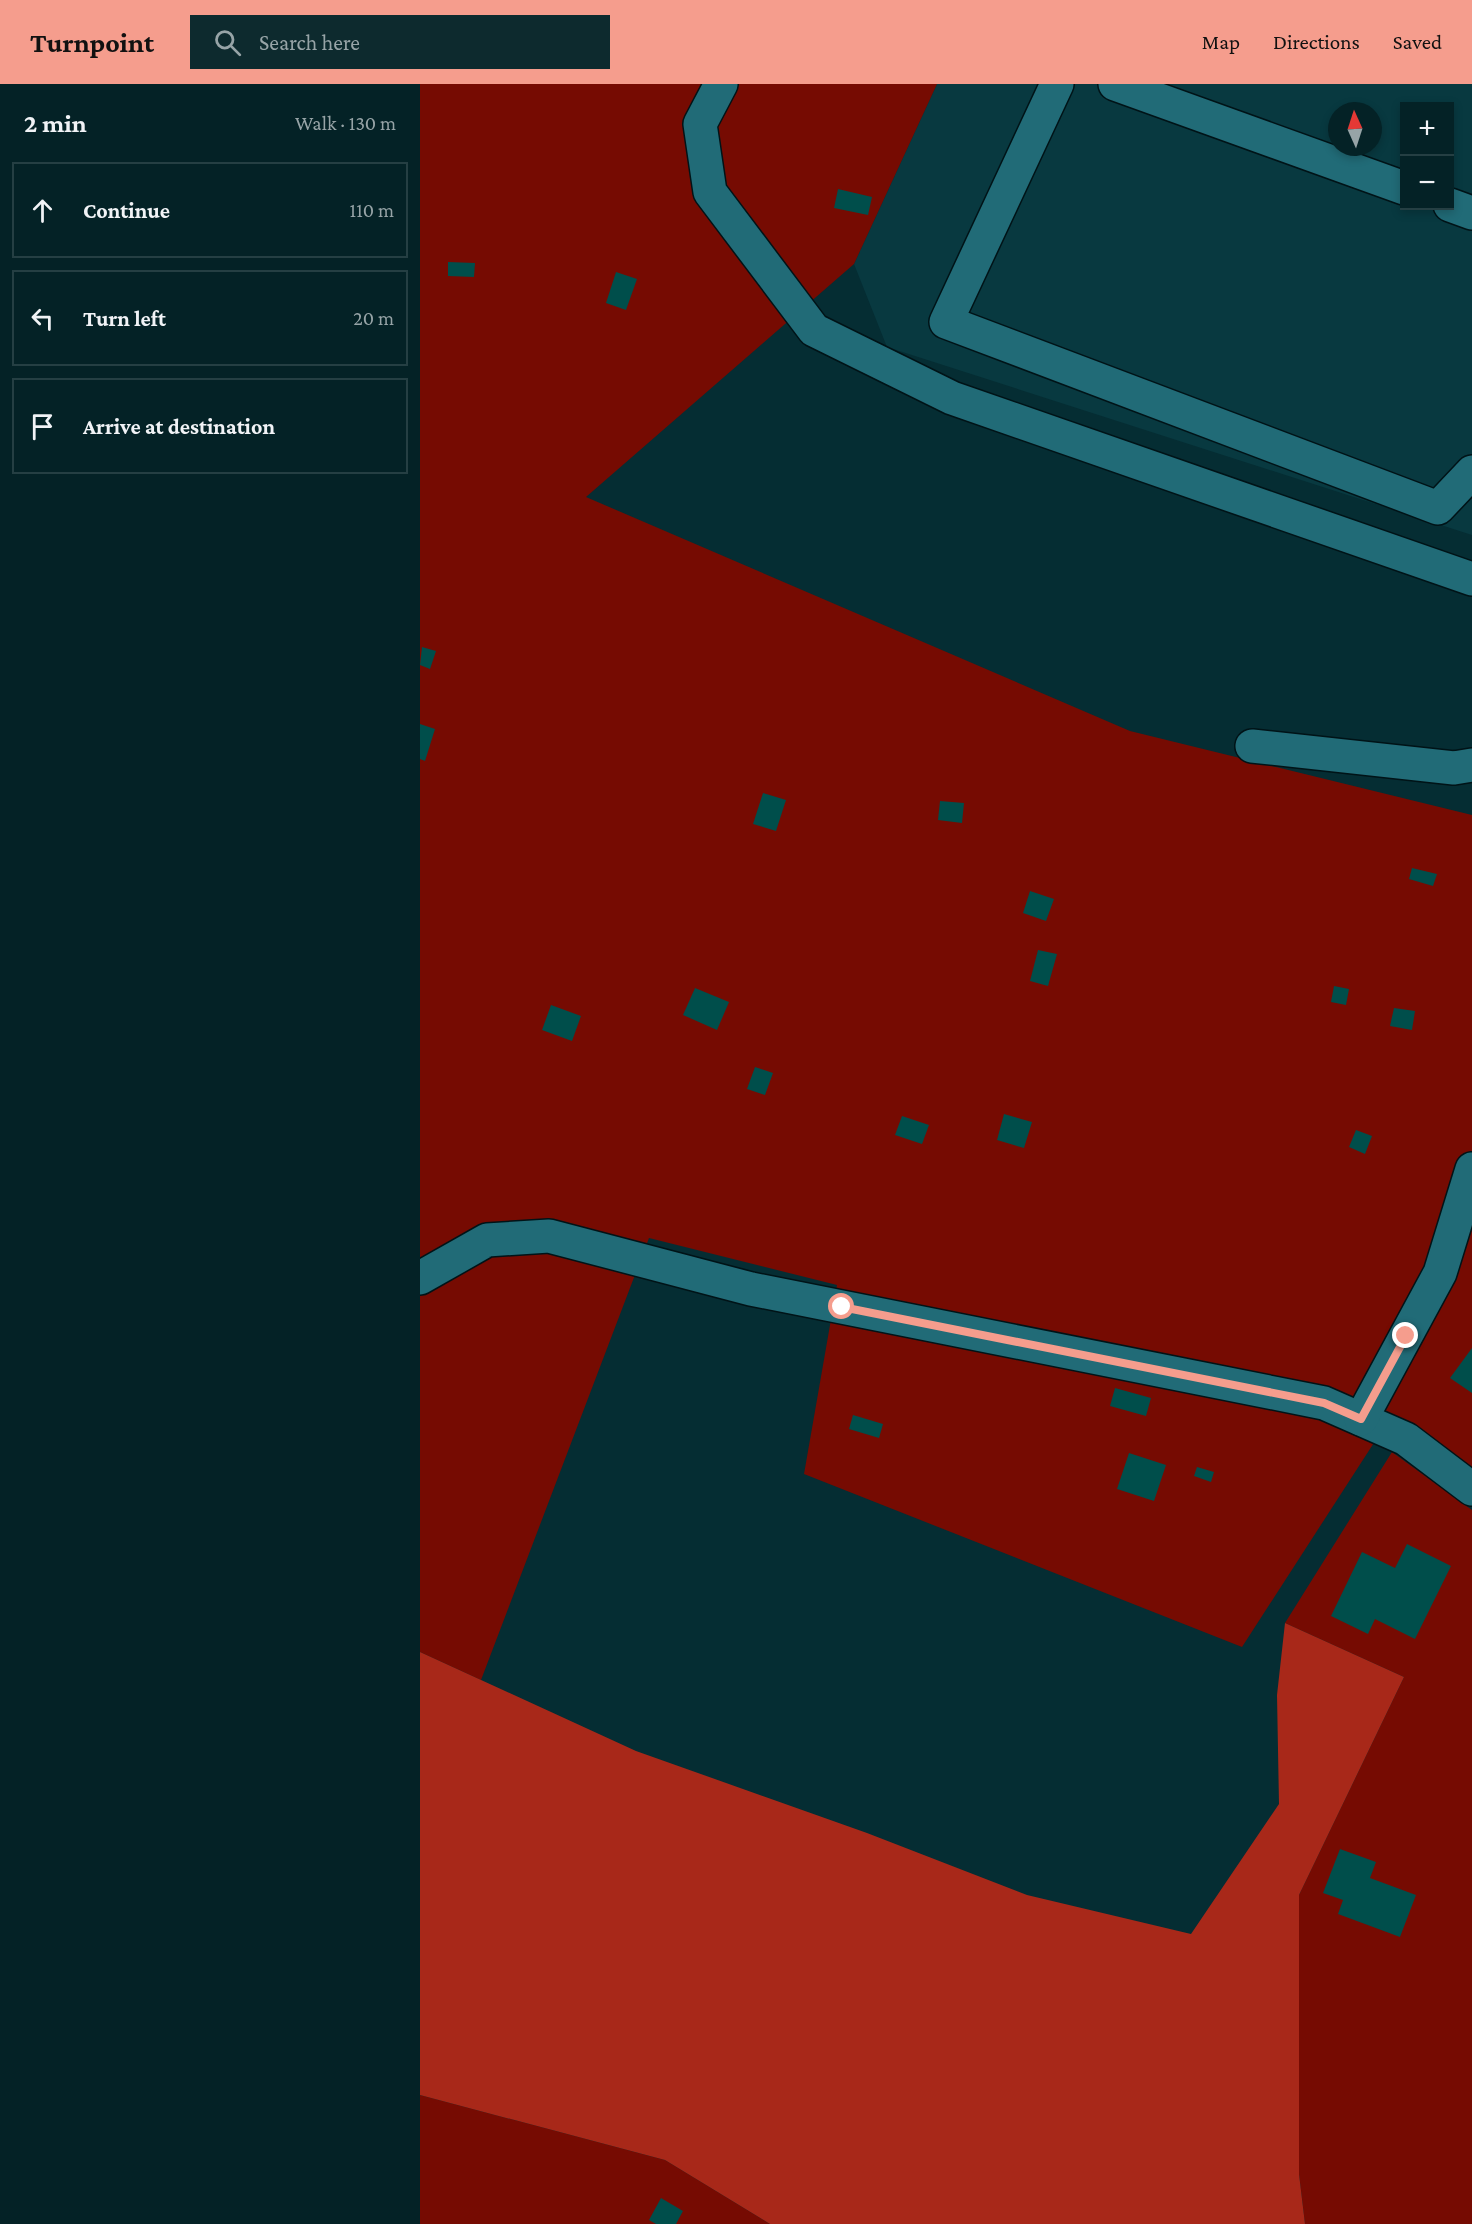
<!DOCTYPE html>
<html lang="en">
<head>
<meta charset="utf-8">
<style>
  :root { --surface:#042226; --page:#0d2a2e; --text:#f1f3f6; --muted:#97a4a7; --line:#253f43; --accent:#f59d8d }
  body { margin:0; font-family:"Crimson Pro",serif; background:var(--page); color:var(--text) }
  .controls { position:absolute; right:18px; top:18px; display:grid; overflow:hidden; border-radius:0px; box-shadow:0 3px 9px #0003 }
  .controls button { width:54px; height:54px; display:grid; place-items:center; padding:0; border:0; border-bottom:2px solid var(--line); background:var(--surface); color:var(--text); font:30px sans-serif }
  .compass { position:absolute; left:908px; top:18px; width:54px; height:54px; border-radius:50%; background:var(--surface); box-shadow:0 3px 9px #0003; rotate:357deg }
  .stop { position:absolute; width:18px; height:18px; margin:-14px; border:4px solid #f59d8d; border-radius:50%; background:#fff }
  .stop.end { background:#f59d8d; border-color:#fff; box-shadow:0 2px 6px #0008 }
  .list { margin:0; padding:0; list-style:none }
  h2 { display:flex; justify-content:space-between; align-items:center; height:78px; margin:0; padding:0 24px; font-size:26px }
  h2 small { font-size:20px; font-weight:400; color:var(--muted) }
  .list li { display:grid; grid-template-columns:39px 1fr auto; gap:18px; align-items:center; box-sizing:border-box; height:96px; margin:0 12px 12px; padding:0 12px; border:2px solid var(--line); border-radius:0px }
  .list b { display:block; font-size:22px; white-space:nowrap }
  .list em { font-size:20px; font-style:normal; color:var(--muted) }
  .icon { flex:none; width:33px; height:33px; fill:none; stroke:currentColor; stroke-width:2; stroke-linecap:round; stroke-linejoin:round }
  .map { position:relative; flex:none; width:1052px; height:2140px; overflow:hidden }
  header { display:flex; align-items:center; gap:36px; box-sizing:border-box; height:84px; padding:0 30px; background:var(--accent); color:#111 }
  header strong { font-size:28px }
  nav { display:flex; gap:33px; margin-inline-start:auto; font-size:21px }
  .search { width:420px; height:54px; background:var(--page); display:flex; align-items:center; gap:15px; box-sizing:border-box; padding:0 21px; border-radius:0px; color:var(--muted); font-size:22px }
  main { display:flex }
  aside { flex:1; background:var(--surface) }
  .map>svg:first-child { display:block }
</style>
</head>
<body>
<header>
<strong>Turnpoint</strong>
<div class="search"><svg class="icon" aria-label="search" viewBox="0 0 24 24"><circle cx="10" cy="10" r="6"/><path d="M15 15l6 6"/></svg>Search here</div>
<nav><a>Map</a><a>Directions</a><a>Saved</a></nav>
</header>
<main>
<aside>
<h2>2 min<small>Walk · 130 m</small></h2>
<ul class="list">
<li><svg class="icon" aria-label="ahead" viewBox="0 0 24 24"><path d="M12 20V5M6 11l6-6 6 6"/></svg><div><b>Continue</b></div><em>110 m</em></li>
<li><svg class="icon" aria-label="left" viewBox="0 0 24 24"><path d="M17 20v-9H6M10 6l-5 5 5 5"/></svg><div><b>Turn left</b></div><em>20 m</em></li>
<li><svg class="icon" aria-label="arrive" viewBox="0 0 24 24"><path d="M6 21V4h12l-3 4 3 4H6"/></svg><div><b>Arrive at destination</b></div></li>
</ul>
</aside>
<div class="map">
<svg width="1052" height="2140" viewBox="0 0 1052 2140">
  <rect width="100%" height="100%" fill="#052d33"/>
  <path fill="#083940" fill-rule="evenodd" d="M 517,0 L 1052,0 L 1052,451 L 467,263 L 434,180 ZM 984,22 L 1030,22 L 1030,122 L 984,122 ZM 917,27 L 953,27 L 953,63 L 917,63 Z"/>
  <g fill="#760b02">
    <polygon points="0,0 517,0 434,180 166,413 710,647 1052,731 1052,1401 970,1334 822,1563 384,1390 417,1201 229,1154 61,1596 0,1568"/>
    <polygon points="972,1368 1052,1426 1052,2140 885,2140 879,2090 879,1811 984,1593 865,1539"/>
    <polygon points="0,2011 245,2076 350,2140 0,2140"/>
  </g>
  <polygon fill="#a82819" points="865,1539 984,1593 879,1811 879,2090 885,2140 350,2140 245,2076 0,2011 0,1568 216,1667 447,1749 607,1811 771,1850 859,1720 857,1611"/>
  <g fill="#004e4b">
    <polygon points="418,105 452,113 448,131 414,124"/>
    <polygon points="28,178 55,179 54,193 28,192"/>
    <polygon points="196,188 217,195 206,226 186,219"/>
    <polygon points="2,563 16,567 10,585 0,581"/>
    <polygon points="0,640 15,645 5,677 0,675"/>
    <polygon points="343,709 366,716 356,747 333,740"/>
    <polygon points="520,717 544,719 542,739 518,736"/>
    <polygon points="992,784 1017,790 1013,802 989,795"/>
    <polygon points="610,807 634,815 626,837 603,829"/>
    <polygon points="618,866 637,870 628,902 610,897"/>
    <polygon points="914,902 929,905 926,921 911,918"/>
    <polygon points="275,904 309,918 297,946 263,931"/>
    <polygon points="131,921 161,932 152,957 122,946"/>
    <polygon points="974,924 995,927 992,946 970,942"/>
    <polygon points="335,983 353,989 345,1011 327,1005"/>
    <polygon points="584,1030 612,1038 604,1064 577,1056"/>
    <polygon points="482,1032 509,1041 502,1060 475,1051"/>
    <polygon points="936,1046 952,1052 945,1070 929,1063"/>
    <polygon points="1052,1264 1052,1309 1030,1294"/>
    <polygon points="695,1304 731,1314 726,1332 690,1322"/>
    <polygon points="433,1331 463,1340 459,1354 429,1345"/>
    <polygon points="709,1369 746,1381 734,1417 697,1405"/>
    <polygon points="777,1383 794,1388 791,1398 774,1392"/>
    <polygon points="987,1460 1031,1482 995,1555 955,1535 948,1550 911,1532 942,1468 975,1484"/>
    <polygon points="920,1765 956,1778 950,1794 996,1811 980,1853 918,1830 923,1816 903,1809"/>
    <polygon points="241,2114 263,2127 256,2140 236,2140 229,2136"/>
  </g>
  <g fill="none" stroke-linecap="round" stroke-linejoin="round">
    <defs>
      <g id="minor">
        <polyline points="301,0 280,40 290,108 394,246 532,314 1052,495"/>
        <polyline points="637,0 526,238 1018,424 1052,388"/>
        <polyline points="695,0 984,104"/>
        <polyline points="1030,121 1052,129"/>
        <polyline points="832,662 1034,684 1052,681"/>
        <polyline points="0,1194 67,1156 129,1152 331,1205 904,1319 986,1355 1052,1405"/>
        <polyline points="941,1335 1020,1189 1052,1085"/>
      </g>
    </defs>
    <use href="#minor" stroke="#001317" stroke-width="36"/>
    <use href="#minor" stroke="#216b77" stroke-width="33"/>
  </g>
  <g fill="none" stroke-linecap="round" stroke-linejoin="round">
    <polyline stroke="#f59d8d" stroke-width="8" points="422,1223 904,1319 941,1335 986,1252"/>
  </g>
</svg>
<div class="controls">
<button>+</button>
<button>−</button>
</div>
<svg class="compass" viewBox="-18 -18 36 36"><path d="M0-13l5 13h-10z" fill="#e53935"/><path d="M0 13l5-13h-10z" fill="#97a4a7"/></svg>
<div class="stop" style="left:422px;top:1223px"></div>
<div class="stop end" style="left:986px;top:1252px"></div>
</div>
</main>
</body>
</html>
